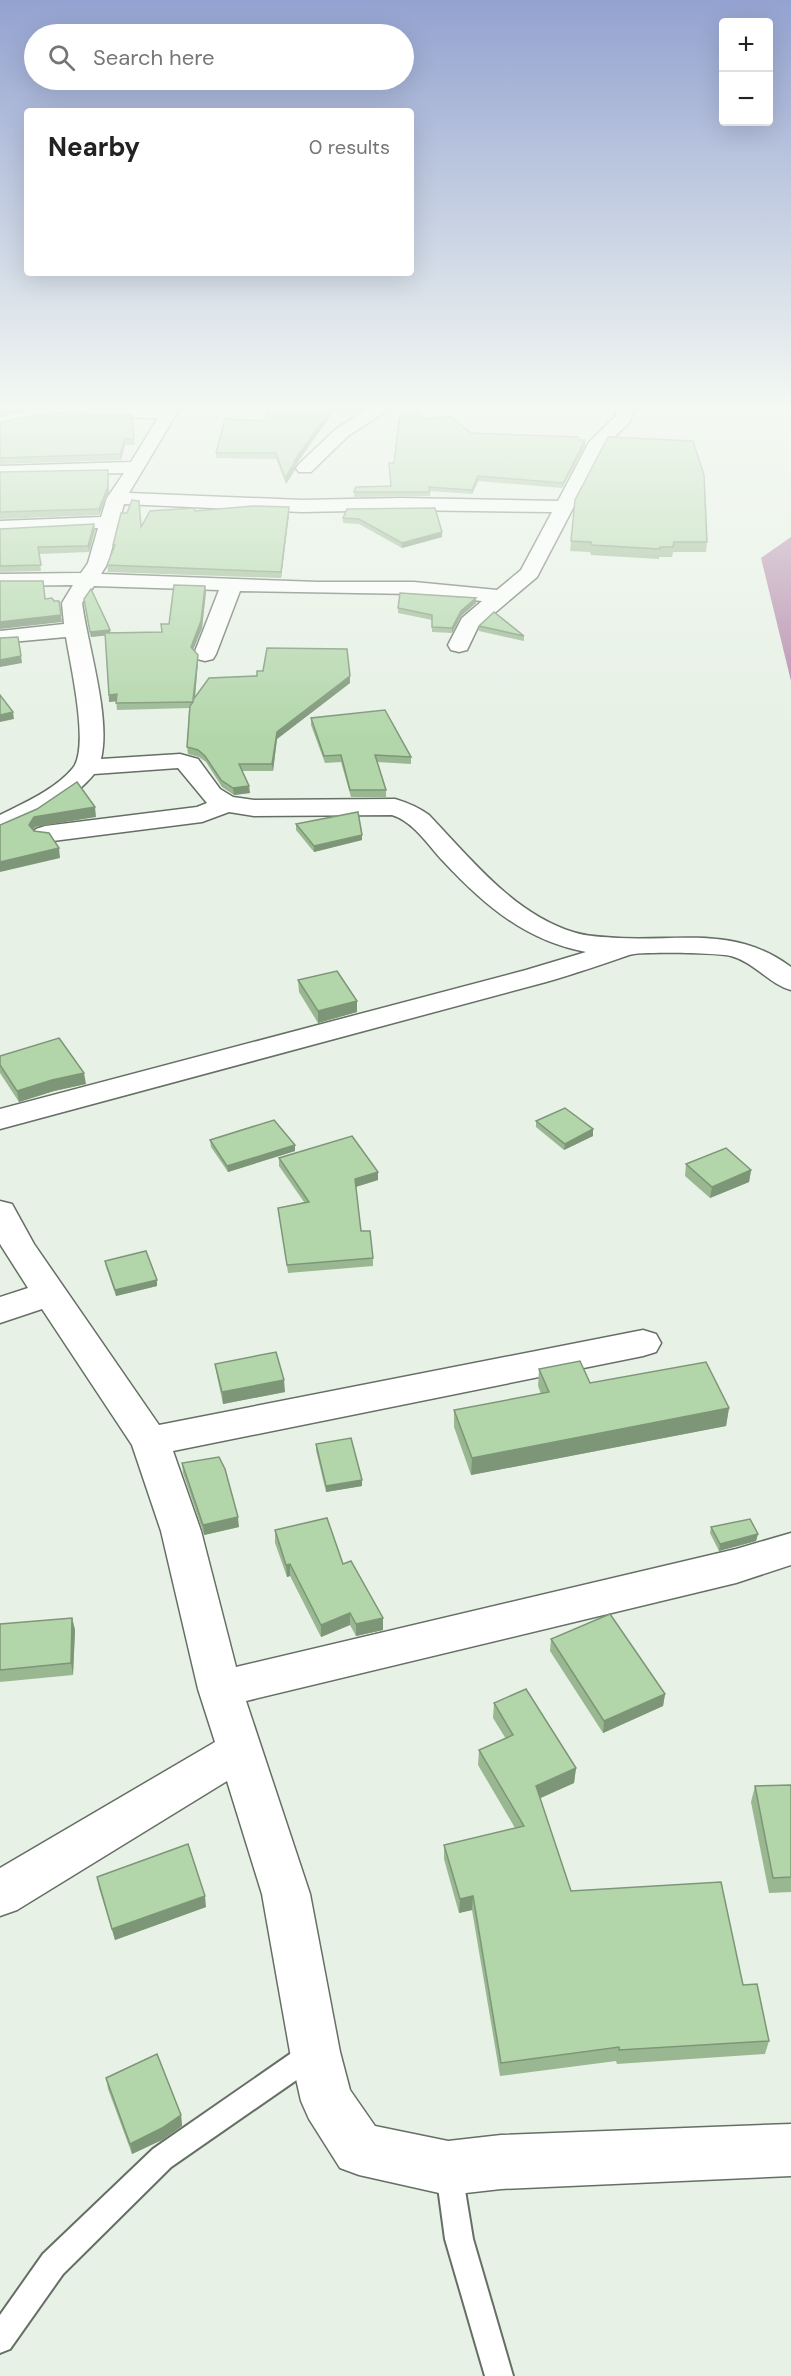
<!DOCTYPE html>
<html lang="en">
<head>
<meta charset="utf-8">
<style>
  :root { --surface:#fff; --page:#f6f6f6; --text:#222; --muted:#767676; --line:#e0e0e0 }
  body { margin:0; font-family:"DM Sans",sans-serif; background:var(--page); color:var(--text) }
  .controls { position:absolute; right:18px; top:18px; display:grid; overflow:hidden; border-radius:6px; box-shadow:0 6px 24px #0002 }
  .controls button { width:54px; height:54px; display:grid; place-items:center; padding:0; border:0; border-bottom:2px solid var(--line); background:var(--surface); color:var(--text); font:30px sans-serif }
  .list { margin:0; padding:0; list-style:none }
  h2 { display:flex; justify-content:space-between; align-items:center; height:78px; margin:0; padding:0 24px; font-size:26px }
  h2 small { font-size:20px; font-weight:400; color:var(--muted) }
  .icon { flex:none; width:33px; height:33px; fill:none; stroke:currentColor; stroke-width:2; stroke-linecap:round; stroke-linejoin:round }
  .map { position:relative; flex:none; width:791px; height:2376px; overflow:hidden }
  .search { position:absolute; background:var(--surface); box-shadow:0 6px 24px #0002; left:24px; top:24px; width:390px; height:66px; display:flex; align-items:center; gap:15px; box-sizing:border-box; padding:0 21px; border-radius:33px; color:var(--muted); font-size:22px }
  .panel { position:absolute; background:var(--surface); box-shadow:0 6px 24px #0002; left:24px; top:108px; width:390px; height:168px; border-radius:6px }
  .map>svg:first-child { display:block }
</style>
</head>
<body>
<div class="map">
<svg width="791" height="2376" viewBox="0 0 791 2376">
  <rect width="100%" height="100%" fill="#e7f1e5"/>
  <polygon fill="#b488ab" points="791,537 791,681 761,558"/>
  <g fill="none" stroke-linecap="round" stroke-linejoin="round">
    <defs>
      <g id="service">
        <polygon points="312,2041 321,2045 325,2054 321,2063 171,2167 63,2274 10,2349 0,2353 0,2315 43,2254 153,2149 303,2045"/>
        <polygon points="449,2159 458,2163 462,2172 473,2239 513,2376 485,2376 445,2239 436,2172 440,2163"/>
      </g>
      <g id="minor">
        <path d="M 66,406 L 181,406 L 129,493 L 302,500 L 401,498 L 558,501 L 589,442 L 615,417 L 619,406 L 636,406 L 629,423 L 606,445 L 537,577 L 478,627 L 467,650 L 459,652 L 451,650 L 448,645 L 462,618 L 482,601 L 414,594 L 240,591 L 216,654 L 213,659 L 205,661 L 197,659 L 194,654 L 219,590 L 94,586 L 82,603 C 88,647 111,717 101,759 L 180,754 L 198,759 L 220,789 L 233,797 L 254,800 L 395,799 C 408,803 418,807 429,815 C 471,859 513,913 573,932 C 588,937 604,937 619,938 C 682,941 736,926 791,967 L 791,990 C 769,984 754,962 731,956 C 718,953 640,951 629,955 C 603,964 574,974 546,982 L 0,1129 L 0,1109 L 526,970 L 586,952 C 526,941 484,905 443,861 C 428,845 414,822 392,815 L 254,816 L 229,812 L 202,822 L 45,842 L 36,839 L 32,834 L 36,829 L 45,826 L 197,807 L 207,803 L 178,768 L 94,774 C 76,797 28,826 0,833 L 0,815 C 24,803 56,789 73,768 C 90,747 70,663 66,637 L 0,643 L 0,631 L 64,624 L 62,603 L 73,585 L 0,586 L 0,574 L 81,573 L 88,563 L 98,528 L 0,533 L 0,521 L 101,517 L 107,498 L 124,473 L 0,476 L 0,466 L 131,462 L 158,418 L 57,417 L 19,422 L 0,428 L 0,417 L 35,409 ZM 124,504 L 302,512 L 401,510 L 552,512 L 521,570 L 497,590 L 414,582 L 318,582 L 101,574 L 108,563 Z"/>
        <polygon points="372,406 394,406 348,436 311,472 299,472 296,468 299,464 336,429"/>
        <polygon points="0,1201 12,1204 34,1244 159,1425 643,1330 656,1334 661,1343 656,1352 643,1356 173,1451 201,1531 236,1667 736,1549 791,1533 791,1565 736,1583 246,1701 310,1894 340,2052 350,2090 375,2126 448,2141 501,2135 791,2124 791,2176 501,2189 448,2195 359,2175 340,2168 309,2119 301,2101 290,2052 262,1894 227,1781 17,1910 0,1916 0,1868 215,1742 198,1689 161,1531 132,1445 42,1309 0,1323 0,1297 28,1288 0,1244"/>
      </g>
    </defs>
    <use href="#service" stroke="#666f65" stroke-width="4"/>
    <use href="#minor" stroke="#666f65" stroke-width="3"/>
    <use href="#service" fill="#fff" fill-rule="evenodd"/>
    <use href="#minor" fill="#fff" fill-rule="evenodd"/>
  </g>
  <g fill="#99b892">
    <polygon points="269,406 362,410 333,412 295,466 295,470 286,484 276,459 216,458 216,453 266,421"/>
    <polygon points="132,415 135,445 125,445 121,460 0,464 0,423"/>
    <polygon points="423,419 471,433 579,440 585,445 562,488 478,481 472,494 430,491 430,496 354,497 354,492 391,486 394,463"/>
    <polygon points="108,470 109,492 99,515 0,519 0,472"/>
    <polygon points="347,509 442,532 442,537 402,548 359,524 343,523 343,518"/>
    <polygon points="195,511 289,514 281,578 108,572 107,565 113,549 113,545 142,527"/>
    <polygon points="94,524 95,530 89,552 39,554 41,571 0,572 0,529"/>
    <polygon points="571,541 707,542 706,552 673,552 672,557 659,557 659,559 591,555 590,552 570,551"/>
    <polygon points="205,586 206,592 202,628 193,649 198,655 198,662 195,698 350,676 350,683 277,739 273,771 242,771 250,793 234,795 222,787 206,762 199,757 188,754 187,747 189,708 117,710 116,701 109,702 105,635 91,637 84,604 110,633 161,632"/>
    <polygon points="476,603 461,616 452,633 432,632 432,620 398,613 398,608"/>
    <polygon points="479,626 524,636 524,641 479,631"/>
    <polygon points="311,718 411,757 411,764 377,762 386,790 386,797 351,797 341,762 325,763 311,725"/>
    <polygon points="296,824 362,835 362,840 314,852 296,830"/>
    <polygon points="298,980 357,1001 357,1012 318,1023 299,992"/>
    <polygon points="0,1056 86,1084 54,1091 19,1102 0,1073"/>
    <polygon points="536,1121 593,1129 593,1136 564,1150 536,1127"/>
    <polygon points="210,1140 295,1151 228,1172 211,1147"/>
    <polygon points="279,1158 378,1180 356,1187 361,1231 373,1258 373,1266 288,1273 278,1208 304,1202 279,1166"/>
    <polygon points="686,1164 751,1170 749,1182 710,1198 685,1176"/>
    <polygon points="105,1261 157,1286 116,1296 106,1267"/>
    <polygon points="215,1364 285,1392 223,1404 217,1376"/>
    <polygon points="539,1369 590,1383 729,1408 726,1426 471,1475 454,1427 454,1410 541,1394 538,1386"/>
    <polygon points="316,1444 362,1480 362,1486 326,1492 316,1450"/>
    <polygon points="182,1463 239,1527 204,1535 183,1473"/>
    <polygon points="711,1527 758,1534 756,1541 719,1551 710,1533"/>
    <polygon points="275,1530 343,1564 383,1618 383,1630 356,1636 350,1625 321,1637 290,1576 287,1577 275,1543"/>
    <polygon points="72,1618 75,1630 73,1675 0,1682 0,1624"/>
    <polygon points="551,1639 665,1694 663,1706 603,1733 550,1651"/>
    <polygon points="494,1703 576,1768 574,1783 540,1798 571,1891 743,1985 769,2041 765,2054 617,2064 616,2061 500,2076 472,1910 459,1913 444,1859 444,1845 515,1828 478,1765 479,1750 506,1739 493,1718"/>
    <polygon points="791,1785 791,1892 769,1893 751,1802 755,1786"/>
    <polygon points="97,1877 206,1907 115,1940 99,1888"/>
    <polygon points="106,2078 181,2115 182,2126 164,2139 132,2154 108,2089"/>
  </g>
  <g fill="#7d9677">
    <polygon points="11,406 40,406 0,415 0,409"/>
    <polygon points="341,406 367,406 362,410 333,412 295,466 295,470 286,484 285,478 294,461 333,407"/>
    <polygon points="125,439 125,445 121,460 120,454"/>
    <polygon points="585,440 585,445 562,488 563,483"/>
    <polygon points="108,470 109,492 99,515 99,509"/>
    <polygon points="478,476 478,481 472,494 472,490"/>
    <polygon points="289,507 289,514 281,578 281,572"/>
    <polygon points="94,524 95,530 89,552 88,546"/>
    <polygon points="442,532 442,537 402,548 402,543"/>
    <polygon points="205,586 206,592 202,628 192,653 191,647"/>
    <polygon points="476,598 476,603 461,616 452,633 452,628 461,611"/>
    <polygon points="59,601 62,622 0,629 0,622"/>
    <polygon points="110,630 111,635 91,637 90,632"/>
    <polygon points="198,655 198,662 194,707 193,700"/>
    <polygon points="21,656 22,663 0,667 0,660"/>
    <polygon points="350,676 350,683 277,739 273,771 272,764 277,732"/>
    <polygon points="117,694 118,701 109,702 109,695"/>
    <polygon points="13,712 14,719 0,722 0,715"/>
    <polygon points="249,786 250,793 234,795 233,788"/>
    <polygon points="95,807 96,817 35,827 30,835 29,825 34,817"/>
    <polygon points="362,835 362,840 314,852 314,846"/>
    <polygon points="59,848 60,858 0,872 0,862"/>
    <polygon points="357,1001 357,1012 318,1023 318,1011"/>
    <polygon points="84,1073 86,1084 54,1091 19,1102 17,1091 52,1080"/>
    <polygon points="593,1129 593,1136 564,1150 565,1144"/>
    <polygon points="295,1145 295,1151 228,1172 227,1166"/>
    <polygon points="751,1170 749,1182 710,1198 712,1187"/>
    <polygon points="378,1172 378,1180 355,1187 355,1179"/>
    <polygon points="157,1280 157,1286 116,1296 115,1290"/>
    <polygon points="284,1380 285,1392 223,1404 222,1392"/>
    <polygon points="729,1408 726,1426 471,1475 472,1458"/>
    <polygon points="362,1480 362,1486 326,1492 326,1486"/>
    <polygon points="238,1517 239,1527 204,1535 203,1525"/>
    <polygon points="758,1534 756,1541 719,1551 720,1544"/>
    <polygon points="290,1564 290,1576 287,1577 286,1565"/>
    <polygon points="350,1613 350,1625 321,1637 321,1625"/>
    <polygon points="72,1618 75,1630 73,1675 71,1663"/>
    <polygon points="383,1618 383,1630 356,1636 356,1624"/>
    <polygon points="665,1694 663,1706 603,1733 604,1721"/>
    <polygon points="576,1768 574,1783 534,1801 536,1786"/>
    <polygon points="205,1896 206,1907 115,1940 112,1929"/>
    <polygon points="473,1896 472,1910 459,1913 460,1899"/>
    <polygon points="181,2115 182,2126 164,2139 132,2154 130,2144"/>
  </g>
  <g fill="#b2d6aa" stroke="#7d9677" stroke-width="1.5">
    <polygon points="0,406 11,406 0,409"/>
    <polygon points="269,406 341,406 333,407 294,461 294,464 285,478 276,453 216,453 225,419 266,421"/>
    <polygon points="401,406 411,406 423,419 450,416 471,433 578,437 579,440 585,440 563,483 478,476 472,490 429,487 430,492 354,492 356,487 391,486 389,463 394,463"/>
    <polygon points="56,413 132,415 134,439 125,439 120,454 0,458 0,423 19,418"/>
    <polygon points="608,437 693,441 704,475 707,542 674,542 673,547 660,547 660,549 592,545 591,542 571,541 575,500"/>
    <polygon points="108,470 108,486 99,509 0,512 0,472"/>
    <polygon points="132,500 139,501 141,527 150,511 194,508 195,511 253,506 289,507 281,572 107,565 115,545 113,545 121,513 127,513"/>
    <polygon points="435,508 442,532 402,543 359,519 343,518 347,509"/>
    <polygon points="94,524 88,546 38,547 41,565 0,566 0,529"/>
    <polygon points="0,581 43,581 45,599 52,598 54,601 59,601 61,615 0,622"/>
    <polygon points="174,585 205,586 201,621 191,647 198,655 193,700 209,678 257,676 257,671 263,671 267,648 347,649 350,676 277,732 272,764 239,764 249,786 233,788 221,780 205,756 198,750 187,747 190,706 193,702 116,703 117,694 109,695 105,633 162,632 161,624 169,624"/>
    <polygon points="91,589 108,625 110,630 90,632 84,599"/>
    <polygon points="400,593 476,598 461,611 452,628 432,627 432,615 398,608"/>
    <polygon points="494,612 524,636 479,626"/>
    <polygon points="18,637 21,656 0,660 0,638"/>
    <polygon points="0,695 13,712 0,715"/>
    <polygon points="385,710 411,757 375,755 386,790 350,790 341,755 324,756 311,718"/>
    <polygon points="77,782 95,807 34,817 29,825 34,831 49,833 59,848 0,862 0,825 37,809"/>
    <polygon points="358,812 362,835 314,846 296,824"/>
    <polygon points="337,971 357,1001 318,1011 298,980"/>
    <polygon points="59,1038 84,1073 52,1080 17,1091 0,1065 0,1056"/>
    <polygon points="565,1108 593,1129 565,1144 536,1121"/>
    <polygon points="274,1120 295,1145 227,1166 210,1140"/>
    <polygon points="352,1136 378,1172 355,1179 361,1231 370,1231 373,1258 287,1265 278,1208 309,1202 279,1158"/>
    <polygon points="726,1148 751,1170 712,1187 686,1164"/>
    <polygon points="146,1251 157,1280 115,1290 105,1261"/>
    <polygon points="276,1352 284,1380 222,1392 215,1364"/>
    <polygon points="580,1361 590,1383 706,1362 729,1408 472,1458 454,1410 549,1392 539,1369"/>
    <polygon points="351,1438 362,1480 326,1486 316,1444"/>
    <polygon points="219,1457 225,1469 238,1517 203,1525 182,1463"/>
    <polygon points="327,1518 343,1564 351,1561 383,1618 356,1624 350,1613 321,1625 290,1564 286,1565 275,1530"/>
    <polygon points="750,1519 758,1534 720,1544 711,1527"/>
    <polygon points="610,1614 665,1694 604,1721 551,1639"/>
    <polygon points="72,1618 71,1663 0,1670 0,1624"/>
    <polygon points="526,1689 576,1768 536,1786 571,1891 721,1882 743,1985 757,1984 769,2041 619,2050 619,2047 501,2063 473,1896 460,1899 444,1845 524,1826 479,1750 513,1735 494,1703"/>
    <polygon points="791,1785 791,1877 773,1878 755,1786"/>
    <polygon points="188,1844 205,1896 112,1929 97,1877"/>
    <polygon points="157,2054 181,2115 162,2128 130,2144 106,2078"/>
  </g>
  <linearGradient id="sky" x2="0" y2="1"><stop stop-color="#93a2d0"/><stop offset="0.55" stop-color="#f4f9f3"/><stop offset="1" stop-color="#f4f9f3" stop-opacity="0"/></linearGradient>
  <rect width="791" height="739" fill="url(#sky)"/>
</svg>
<div class="controls">
<button>+</button>
<button>−</button>
</div>
<div class="search"><svg class="icon" aria-label="search" viewBox="0 0 24 24"><circle cx="10" cy="10" r="6"/><path d="M15 15l6 6"/></svg>Search here</div>
<section class="panel">
<h2>Nearby<small>0 results</small></h2>
<ul class="list">
</ul>
</section>
</div>
</body>
</html>
